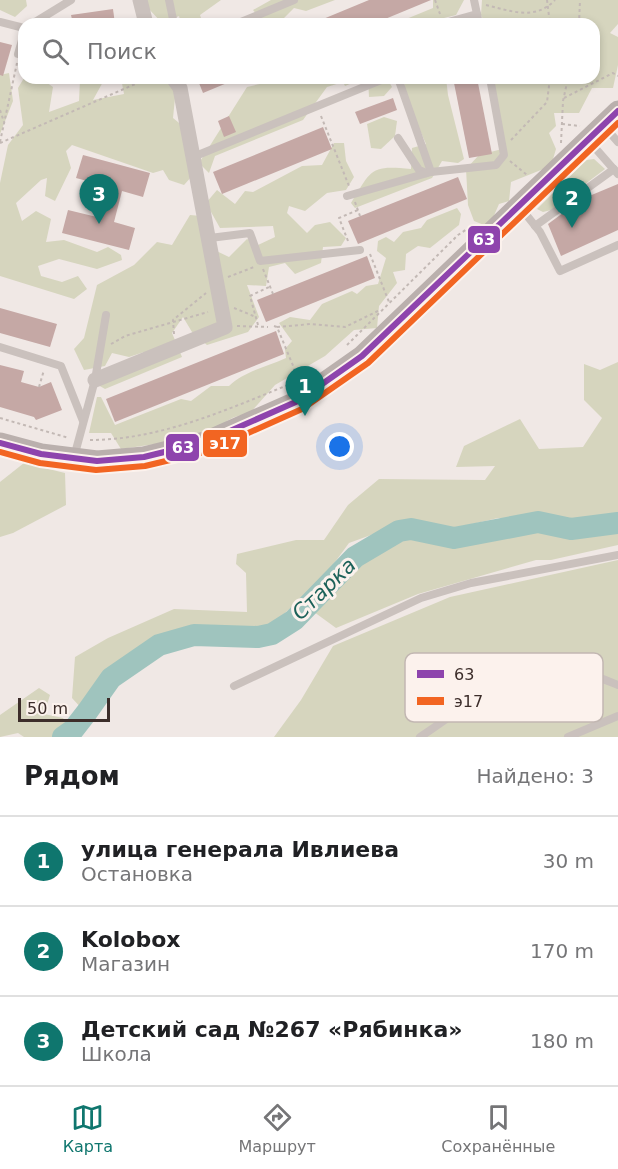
<!DOCTYPE html>
<html lang="ru">
<head>
<meta charset="utf-8">
<style>
  :root { --surface:#fff; --page:#f2f2f2; --text:#202124; --muted:#757577; --line:#e0e0e0; --accent:#0f766e }
  body { margin:0; font-family:"DejaVu Sans",sans-serif; background:var(--page); color:var(--text) }
  .scale { position:absolute; left:18px; bottom:15px; width:92px; box-sizing:border-box; padding-left:6px; border:3px solid #3c2d2a; border-top:0; font-size:16px; line-height:21px; white-space:nowrap; color:#3c2d2a; -webkit-text-stroke:4px #fcf2ed; paint-order:stroke }
  .you { position:absolute; left:340px; top:447px; width:21px; height:21px; margin:-15px; border:4px solid #fff; border-radius:50%; background:#1a73e8; box-shadow:0 0 0 9px #1a73e833 }
  .badge { display:grid; place-items:center; width:39px; height:39px; border-radius:50%; background:var(--accent); color:#fff; font-size:20px; font-weight:700 }
  .pin { position:absolute; translate:-50% -50px; filter:drop-shadow(0 2px 3px #0008) }
  .pin::after { content:''; position:absolute; top:32px; width:21px; height:18px; background:inherit; clip-path:polygon(0 0,100% 0,50% 100%) }
  .list { margin:0; padding:0; list-style:none }
  h2 { display:flex; justify-content:space-between; align-items:center; height:78px; margin:0; padding:0 24px; font-size:26px }
  h2 small { font-size:20px; font-weight:400; color:var(--muted) }
  .list li { display:grid; grid-template-columns:39px 1fr auto; gap:18px; align-items:center; box-sizing:border-box; height:90px; padding:0 24px; border-top:2px solid var(--line) }
  .list b { display:block; font-size:22px; white-space:nowrap }
  .list p { margin:0; font-size:20px; white-space:nowrap; color:var(--muted) }
  .list em { font-size:20px; font-style:normal; color:var(--muted) }
  .icon { flex:none; width:33px; height:33px; fill:none; stroke:currentColor; stroke-width:2; stroke-linecap:round; stroke-linejoin:round }
  .map { position:relative; flex:none; width:618px; height:737px; overflow:hidden }
  .search { position:absolute; background:var(--surface); box-shadow:0 3px 9px #0003; left:18px; right:18px; top:18px; height:66px; display:flex; align-items:center; gap:15px; box-sizing:border-box; padding:0 21px; border-radius:18px; color:var(--muted); font-size:22px }
  .sheet { height:348px; background:var(--surface) }
  nav { display:flex; justify-content:space-around; align-items:center; box-sizing:border-box; height:84px; border-top:2px solid var(--line); background:var(--surface); font-size:16px; color:var(--muted) }
  nav a { display:grid; justify-items:center; gap:3px }
  nav .on { color:var(--accent) }
  .map>svg:first-child { display:block }
</style>
</head>
<body>
<div class="map">
<svg width="618" height="737" viewBox="0 0 618 737">
  <rect width="100%" height="100%" fill="#f0e8e5"/>
  <g fill="#d6d5be">
    <polygon points="0,0 26,0 27,6 15,17 0,10"/>
    <polygon points="146,0 221,0 200,15 203,24 181,24 179,16 162,23 148,8"/>
    <polygon points="271,0 335,0 306,11 294,8 281,21 264,24 253,10"/>
    <polygon points="433,0 464,0 456,15 440,19 435,24 394,24 433,8"/>
    <polygon points="482,0 618,0 618,24 610,33 618,37 618,65 613,88 592,88 579,113 554,113 556,126 549,133 556,149 551,166 511,182 509,201 499,204 489,227 474,221 468,205 466,169 479,155 502,149 490,78 594,78 594,24 485,24 481,15"/>
    <polygon points="9,73 13,101 0,134 0,75"/>
    <polygon points="24,78 31,78 36,83 43,80 53,87 49,112 79,101 80,80 93,78 104,80 93,100 124,94 121,78 168,78 176,88 173,118 184,127 192,176 184,185 169,180 163,170 153,173 72,145 66,151 71,168 55,201 45,196 47,178 41,180 16,203 22,221 36,211 51,219 46,242 64,240 97,252 108,247 121,255 122,260 97,269 59,259 38,266 41,276 62,282 78,276 87,289 74,299 0,276 0,183 8,145 23,125 18,88"/>
    <polygon points="269,78 364,78 345,86 343,82 327,87 303,120 215,156 209,173 199,163 247,87 264,83"/>
    <polygon points="368,78 387,78 392,87 384,96 369,97"/>
    <path d="M 403,78 L 446,78 L 448,95 L 464,159 L 458,163 L 442,161 L 432,178 L 355,208 L 351,203 C 372,169 370,165 411,169 L 412,148 L 426,144 L 408,103 Z"/>
    <polygon points="384,117 397,121 395,136 381,149 371,148 367,124"/>
    <polygon points="334,143 344,143 346,161 354,177 346,190 327,193 305,211 289,206 287,213 307,233 315,225 330,222 346,238 341,246 323,247 321,263 295,274 285,263 269,267 266,286 247,285 259,317 248,332 207,345 192,332 183,317 172,333 182,357 105,389 98,385 144,352 129,357 112,353 105,366 84,370 74,349 84,338 97,285 134,265 157,242 172,245 190,215 201,216 206,246 229,257 247,239 258,245 275,237 273,226 220,228 206,203 217,190 235,204 245,191 253,192 302,166 322,165"/>
    <polygon points="594,159 605,169 551,210 543,212 537,209 586,160"/>
    <path d="M 457,208 L 461,214 L 459,225 L 430,248 L 418,246 L 406,254 L 405,270 L 393,272 L 397,283 L 379,306 L 377,328 L 354,330 L 325,356 L 275,385 L 249,414 C 228,415 222,428 203,434 C 176,442 149,445 121,449 L 111,433 L 89,433 L 97,397 L 101,397 L 115,425 L 181,399 L 191,401 L 211,386 L 229,386 C 245,371 266,367 286,358 L 285,349 L 292,341 L 279,323 L 290,317 L 310,320 L 322,304 L 352,291 L 357,294 L 366,286 L 378,284 L 386,258 L 377,251 L 378,241 L 386,237 L 394,242 L 403,232 L 421,228 L 427,220 Z"/>
    <polygon points="618,362 618,517 612,520 561,522 498,518 455,528 412,520 349,543 321,581 277,620 253,631 191,626 156,640 117,667 83,710 72,698 75,657 108,638 174,609 247,612 246,573 236,564 237,554 296,540 324,540 348,505 379,479 485,480 495,466 456,467 464,446 520,419 539,449 583,447 602,418 584,400 584,364 600,370"/>
    <polygon points="24,463 65,473 66,505 13,533 0,537 0,482"/>
    <polygon points="618,527 618,545 551,560 536,560 418,594 336,628 314,612 359,560 402,535 450,543 540,528 572,535"/>
    <polygon points="618,560 618,737 274,737 301,700 333,646 450,597"/>
    <polygon points="39,688 50,695 44,714 63,718 67,724 58,737 24,737 18,733 0,737 0,715"/>
  </g>
  <g fill="none" stroke-linecap="round" stroke-linejoin="round">
    <polyline stroke="#9fc4be" stroke-width="22" points="63,737 73,730 87,712 111,678 159,645 194,635 258,637 272,634 294,620 355,557 399,531 411,529 454,538 538,522 571,529 618,523"/>
  </g>
  <g fill="#c5a8a5">
    <polygon points="369,0 431,0 373,24 311,24"/>
    <polygon points="113,9 115,24 73,24 71,15"/>
    <polygon points="0,42 12,45 3,76 0,75"/>
    <polygon points="197,78 239,78 203,93"/>
    <polygon points="453,78 477,78 492,154 469,158"/>
    <polygon points="393,98 397,110 360,124 355,112"/>
    <polygon points="229,116 236,132 224,137 218,121"/>
    <polygon points="323,127 332,149 222,194 213,172"/>
    <polygon points="83,155 150,173 143,197 122,191 114,222 135,228 129,250 62,233 68,210 101,218 110,187 76,178"/>
    <polygon points="458,177 467,199 358,244 348,221"/>
    <polygon points="618,184 618,230 561,256 548,224 582,199"/>
    <polygon points="367,256 375,278 266,322 257,300"/>
    <polygon points="0,308 57,324 50,347 0,333"/>
    <polygon points="276,331 284,354 115,422 106,399"/>
    <polygon points="0,365 24,371 21,382 39,387 51,382 62,410 36,420 34,417 0,407"/>
  </g>
  <g fill="none" stroke-linecap="round" stroke-linejoin="round">
    <g stroke="#c3b9b5" stroke-width="2" stroke-dasharray="3 3" stroke-linecap="butt">
      <polyline points="435,0 440,14"/>
      <polyline points="547,0 550,24"/>
      <path d="M 486,5 C 511,11 535,21 555,0"/>
      <polyline points="579,24 580,0"/>
      <polyline points="564,98 613,73 618,76"/>
      <polyline points="0,110 4,122"/>
      <polyline points="321,116 349,186"/>
      <polyline points="562,124 580,126"/>
      <polyline points="511,140 547,102 550,78"/>
      <polyline points="0,142 17,63"/>
      <polyline points="0,143 149,78"/>
      <polyline points="561,143 563,101 568,78"/>
      <polyline points="510,161 527,175"/>
      <polyline points="355,202 360,216"/>
      <polyline points="348,241 339,218 358,210"/>
      <polyline points="370,254 389,302"/>
      <polyline points="263,269 273,294"/>
      <polyline points="228,277 254,267"/>
      <polyline points="234,308 256,317"/>
      <polyline points="258,325 250,296 269,287"/>
      <polyline points="237,326 268,327"/>
      <polyline points="274,326 277,327 299,380"/>
      <polyline points="277,327 311,324 345,327 380,310"/>
      <polyline points="174,334 173,320 206,293"/>
      <polyline points="111,344 125,336 208,312"/>
      <polyline points="347,345 458,235 473,225"/>
      <polyline points="39,387 44,370"/>
      <polyline points="0,418 69,438"/>
      <path d="M 90,440 C 161,440 228,409 293,383"/>
    </g>
    <g stroke="#cac1bd" stroke-width="8">
      <polyline points="169,0 174,24"/>
      <polyline points="474,0 477,14"/>
      <polyline points="0,22 24,28"/>
      <polyline points="32,24 71,0"/>
      <polyline points="236,24 294,0"/>
      <polyline points="441,24 477,14 479,24"/>
      <polyline points="18,54 24,33"/>
      <polyline points="398,78 431,172 496,165 504,155 490,78"/>
      <polyline points="604,126 618,142"/>
      <polyline points="398,138 419,170 426,173"/>
      <polyline points="589,141 618,174"/>
      <polyline points="193,157 386,78"/>
      <polyline points="347,196 431,172"/>
      <polyline points="520,207 540,232 560,271 618,245"/>
      <polyline points="535,226 614,169"/>
      <polyline points="210,238 250,233 260,261 360,250"/>
      <polyline points="0,347 61,366 83,421"/>
      <polyline points="74,457 95,380 106,315"/>
      <polyline points="234,686 421,598 471,583 618,555"/>
      <path d="M 420,737 C 451,717 517,664 552,666 C 574,667 598,677 618,685"/>
      <polyline points="568,737 618,716"/>
    </g>
    <g stroke="#cac1bd" stroke-width="15">
      <polyline points="140,0 146,24"/>
      <polyline points="95,380 225,327 180,88 173,78"/>
    </g>
    <polyline stroke="#bab0ad" stroke-width="21" points="0,443 41,454 97,461 144,457 205,442 298,401 362,356 618,111"/>
    <defs>
      <polyline id="bus-1" points="0,443 41,454 97,461 144,457 205,442 298,401 362,356 618,111"/>
      <polyline id="bus-2" points="0,452 40,463 96,470 145,466 208,451 302,409 368,363 618,123"/>
    </defs>
    <use href="#bus-1" stroke="#fcf2ed" stroke-width="10"/>
    <use href="#bus-2" stroke="#fcf2ed" stroke-width="10"/>
    <use href="#bus-1" stroke="#8e44ad" stroke-width="6"/>
    <use href="#bus-2" stroke="#f26522" stroke-width="6"/>
  </g>
  <g text-anchor="middle" stroke-width="6" stroke-linejoin="round" paint-order="stroke">
    <g font-size="21" font-style="italic" fill="#1c6159" stroke="#fcf2ed">
      <text transform="translate(324 589) rotate(-44)" y="7">Старка</text>
    </g>
  </g>
  <rect x="405" y="653" width="198" height="69" rx="9" fill="#fcf2ed" stroke="#c2b7b2" stroke-width="1.5"/>
  <rect x="417" y="670" width="27" height="8" fill="#8e44ad"/>
  <rect x="417" y="697" width="27" height="8" fill="#f26522"/>
  <g font-size="16" fill="#3c2d2a">
    <text x="454" y="680">63</text>
    <text x="454" y="707">э17</text>
  </g>
  <g stroke="#fcf2ed" stroke-width="2">
    <rect x="467" y="225" width="34" height="29" rx="6" fill="#8e44ad"/>
    <rect x="202" y="429" width="46" height="29" rx="6" fill="#f26522"/>
    <rect x="165" y="433" width="35" height="29" rx="6" fill="#8e44ad"/>
  </g>
  <g font-size="16" text-anchor="middle" font-weight="bold" fill="#fff">
    <text x="484" y="245">63</text>
    <text x="225" y="449">э17</text>
    <text x="183" y="453">63</text>
  </g>
</svg>
<div class="scale">50 m</div>
<div class="you"></div>
<div class="pin badge" style="left:305px;top:416px">1</div>
<div class="pin badge" style="left:572px;top:228px">2</div>
<div class="pin badge" style="left:99px;top:224px">3</div>
<div class="search"><svg class="icon" aria-label="search" viewBox="0 0 24 24"><circle cx="10" cy="10" r="6"/><path d="M15 15l6 6"/></svg>Поиск</div>
</div>
<section class="sheet">
<h2>Рядом<small>Найдено: 3</small></h2>
<ul class="list">
<li><span class="badge">1</span><div><b>улица генерала Ивлиева</b><p>Остановка</p></div><em>30 m</em></li>
<li><span class="badge">2</span><div><b>Kolobox</b><p>Магазин</p></div><em>170 m</em></li>
<li><span class="badge">3</span><div><b>Детский сад №267 «Рябинка»</b><p>Школа</p></div><em>180 m</em></li>
</ul>
</section>
<nav>
<a class="on"><svg class="icon" aria-label="map" viewBox="0 0 24 24"><path d="M3 6l6-2 6 2 6-2v14l-6 2-6-2-6 2zM9 4v14M15 6v14"/></svg>Карта</a>
<a><svg class="icon" aria-label="directions" viewBox="0 0 24 24"><path d="M12 3l9 9-9 9-9-9zM9 14v-3h6M13 9l2 2-2 2"/></svg>Маршрут</a>
<a><svg class="icon" aria-label="saved" viewBox="0 0 24 24"><path d="M7 4h10v16l-5-4-5 4z"/></svg>Сохранённые</a>
</nav>
</body>
</html>
